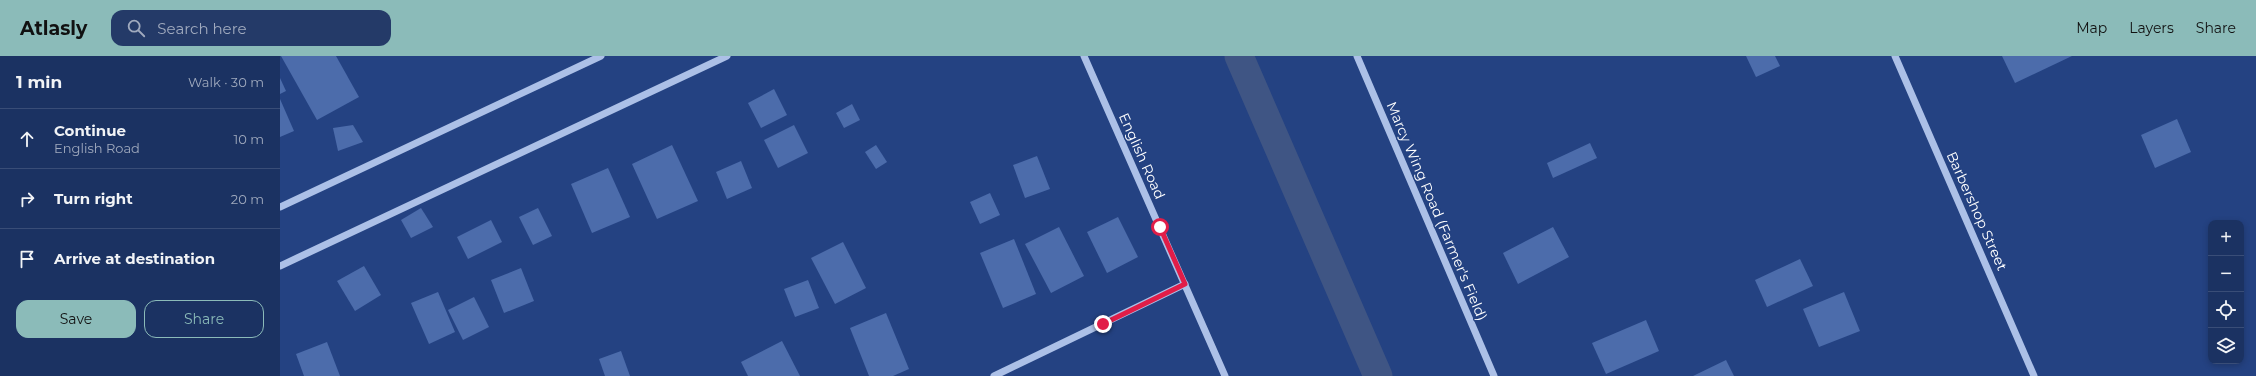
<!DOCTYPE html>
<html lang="en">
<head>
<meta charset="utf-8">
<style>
  :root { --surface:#1b3262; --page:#243a68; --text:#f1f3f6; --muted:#a0aabe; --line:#394d77; --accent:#8bbbb9 }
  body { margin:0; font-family:Montserrat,sans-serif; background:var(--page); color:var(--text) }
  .controls { position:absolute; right:12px; bottom:12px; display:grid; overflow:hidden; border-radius:8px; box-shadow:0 2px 6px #0003 }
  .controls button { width:36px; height:36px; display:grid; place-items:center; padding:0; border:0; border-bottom:1px solid var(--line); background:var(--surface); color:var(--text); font:20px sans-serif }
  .stop { position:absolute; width:12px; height:12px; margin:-9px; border:3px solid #e11d48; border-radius:50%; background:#fff }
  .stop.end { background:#e11d48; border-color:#fff; box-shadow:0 1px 4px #0008 }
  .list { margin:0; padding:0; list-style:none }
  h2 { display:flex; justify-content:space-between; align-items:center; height:52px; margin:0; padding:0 16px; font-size:17px }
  h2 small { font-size:13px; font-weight:400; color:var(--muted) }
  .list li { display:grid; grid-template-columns:26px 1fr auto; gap:12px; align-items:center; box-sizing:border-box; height:60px; padding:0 16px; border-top:1px solid var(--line) }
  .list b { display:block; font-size:15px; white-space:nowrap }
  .list p { margin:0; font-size:13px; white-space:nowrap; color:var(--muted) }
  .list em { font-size:13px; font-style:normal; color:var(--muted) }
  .actions { display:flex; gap:8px; padding:12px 16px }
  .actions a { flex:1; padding:9px 0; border:1px solid var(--accent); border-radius:12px; text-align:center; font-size:14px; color:var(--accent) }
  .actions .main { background:var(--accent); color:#111 }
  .icon { flex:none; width:22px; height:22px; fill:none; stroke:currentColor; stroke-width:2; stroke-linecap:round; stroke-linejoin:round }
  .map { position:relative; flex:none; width:1976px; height:320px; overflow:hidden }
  header { display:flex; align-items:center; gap:24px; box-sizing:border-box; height:56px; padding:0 20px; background:var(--accent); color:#111 }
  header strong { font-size:19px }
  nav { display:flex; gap:22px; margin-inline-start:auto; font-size:14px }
  .search { width:280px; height:36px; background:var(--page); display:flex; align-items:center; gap:10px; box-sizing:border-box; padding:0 14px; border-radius:12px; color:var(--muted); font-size:15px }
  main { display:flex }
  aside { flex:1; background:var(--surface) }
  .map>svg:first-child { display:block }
</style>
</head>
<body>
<header>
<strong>Atlasly</strong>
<div class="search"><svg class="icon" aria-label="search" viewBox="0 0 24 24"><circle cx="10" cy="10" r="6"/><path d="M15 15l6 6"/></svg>Search here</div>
<nav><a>Map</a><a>Layers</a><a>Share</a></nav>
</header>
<main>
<aside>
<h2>1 min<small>Walk · 30 m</small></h2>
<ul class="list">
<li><svg class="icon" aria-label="ahead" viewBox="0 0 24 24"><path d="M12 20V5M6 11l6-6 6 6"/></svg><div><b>Continue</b><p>English Road</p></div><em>10 m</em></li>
<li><svg class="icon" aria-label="right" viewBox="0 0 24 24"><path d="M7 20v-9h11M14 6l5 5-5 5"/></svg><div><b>Turn right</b></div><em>20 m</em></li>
<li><svg class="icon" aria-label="arrive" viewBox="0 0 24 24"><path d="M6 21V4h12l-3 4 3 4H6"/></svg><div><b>Arrive at destination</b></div></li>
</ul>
<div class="actions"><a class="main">Save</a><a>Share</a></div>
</aside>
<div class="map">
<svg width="1976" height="320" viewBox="0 0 1976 320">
  <rect width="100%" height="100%" fill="#244282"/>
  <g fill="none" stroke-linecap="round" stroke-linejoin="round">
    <polyline stroke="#3f5584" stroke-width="29" points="959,0 1098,320"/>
  </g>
  <g fill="#4c6cab">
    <polygon points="1,0 56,0 79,41 37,64"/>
    <polygon points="1466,0 1495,0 1500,10 1476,21"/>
    <polygon points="1722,0 1792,0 1735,27"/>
    <polygon points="0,22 6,35 0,38"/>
    <polygon points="494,33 507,59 481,72 468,47"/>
    <polygon points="0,43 14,75 0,81"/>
    <polygon points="572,48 580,64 564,72 556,57"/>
    <polygon points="1897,63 1911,96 1875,112 1861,79"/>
    <polygon points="73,69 83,86 58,95 53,72"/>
    <polygon points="514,69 528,97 498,112 484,84"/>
    <polygon points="1310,87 1317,102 1273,122 1267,107"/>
    <polygon points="392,89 418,145 377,163 352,108"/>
    <polygon points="596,89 607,106 596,113 585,96"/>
    <polygon points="757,100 770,133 745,142 733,109"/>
    <polygon points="461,105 472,132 447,143 436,116"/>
    <polygon points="328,112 350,161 312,177 291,128"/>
    <polygon points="710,137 720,159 700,168 690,146"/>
    <polygon points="141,152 153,171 131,182 121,164"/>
    <polygon points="258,152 272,180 253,189 239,161"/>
    <polygon points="838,161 858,201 827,217 807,176"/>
    <polygon points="211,164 222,186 188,203 177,181"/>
    <polygon points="779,171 804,220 771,237 745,188"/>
    <polygon points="1273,171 1289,201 1238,228 1223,197"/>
    <polygon points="734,183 756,238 723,252 700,197"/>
    <polygon points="563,186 586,232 555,248 531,202"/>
    <polygon points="1520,203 1533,230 1487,251 1475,224"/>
    <polygon points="84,210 101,239 75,255 57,225"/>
    <polygon points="241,212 254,245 224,257 211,224"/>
    <polygon points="528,224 539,252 515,261 504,233"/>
    <polygon points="158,236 175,276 149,288 131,247"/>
    <polygon points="1564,236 1580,275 1539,291 1523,253"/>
    <polygon points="194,241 209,271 183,284 168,254"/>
    <polygon points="606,257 629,313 613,320 589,320 570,272"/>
    <polygon points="1366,264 1379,295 1326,318 1312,287"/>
    <polygon points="502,285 520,320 468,320 461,306"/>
    <polygon points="47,286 60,320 24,320 16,298"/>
    <polygon points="341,295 350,320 325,320 319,303"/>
    <polygon points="1446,304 1454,320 1413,320"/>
  </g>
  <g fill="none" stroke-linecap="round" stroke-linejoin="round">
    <g stroke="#acc0e7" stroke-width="7">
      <polyline points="804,0 945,320"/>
      <polyline points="1077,0 1214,320"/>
      <polyline points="1615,0 1754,320"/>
      <polyline points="0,151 321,0"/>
      <polyline points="0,210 447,0"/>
      <polyline points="714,320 905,228"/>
    </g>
  </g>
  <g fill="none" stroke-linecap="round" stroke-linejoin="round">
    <polyline stroke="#e11d48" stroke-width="5" points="823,268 905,228 880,171"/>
  </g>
  <g text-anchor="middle" stroke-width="3" stroke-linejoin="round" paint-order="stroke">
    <g font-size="14" fill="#fff" stroke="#244282">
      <text transform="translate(862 100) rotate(66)" y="5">English Road</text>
      <text transform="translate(1157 155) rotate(67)" y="5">Marcy Wing Road (Farmer's Field)</text>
      <text transform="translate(1697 155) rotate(66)" y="5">Barbershop Street</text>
    </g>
  </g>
</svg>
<div class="controls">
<button>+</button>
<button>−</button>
<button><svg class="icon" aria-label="locate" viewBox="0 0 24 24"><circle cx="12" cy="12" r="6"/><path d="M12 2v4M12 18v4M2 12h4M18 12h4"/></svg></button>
<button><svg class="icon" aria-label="layers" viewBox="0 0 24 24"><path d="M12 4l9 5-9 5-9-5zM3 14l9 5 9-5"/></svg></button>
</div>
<div class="stop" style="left:880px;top:171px"></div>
<div class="stop end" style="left:823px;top:268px"></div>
</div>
</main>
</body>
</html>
